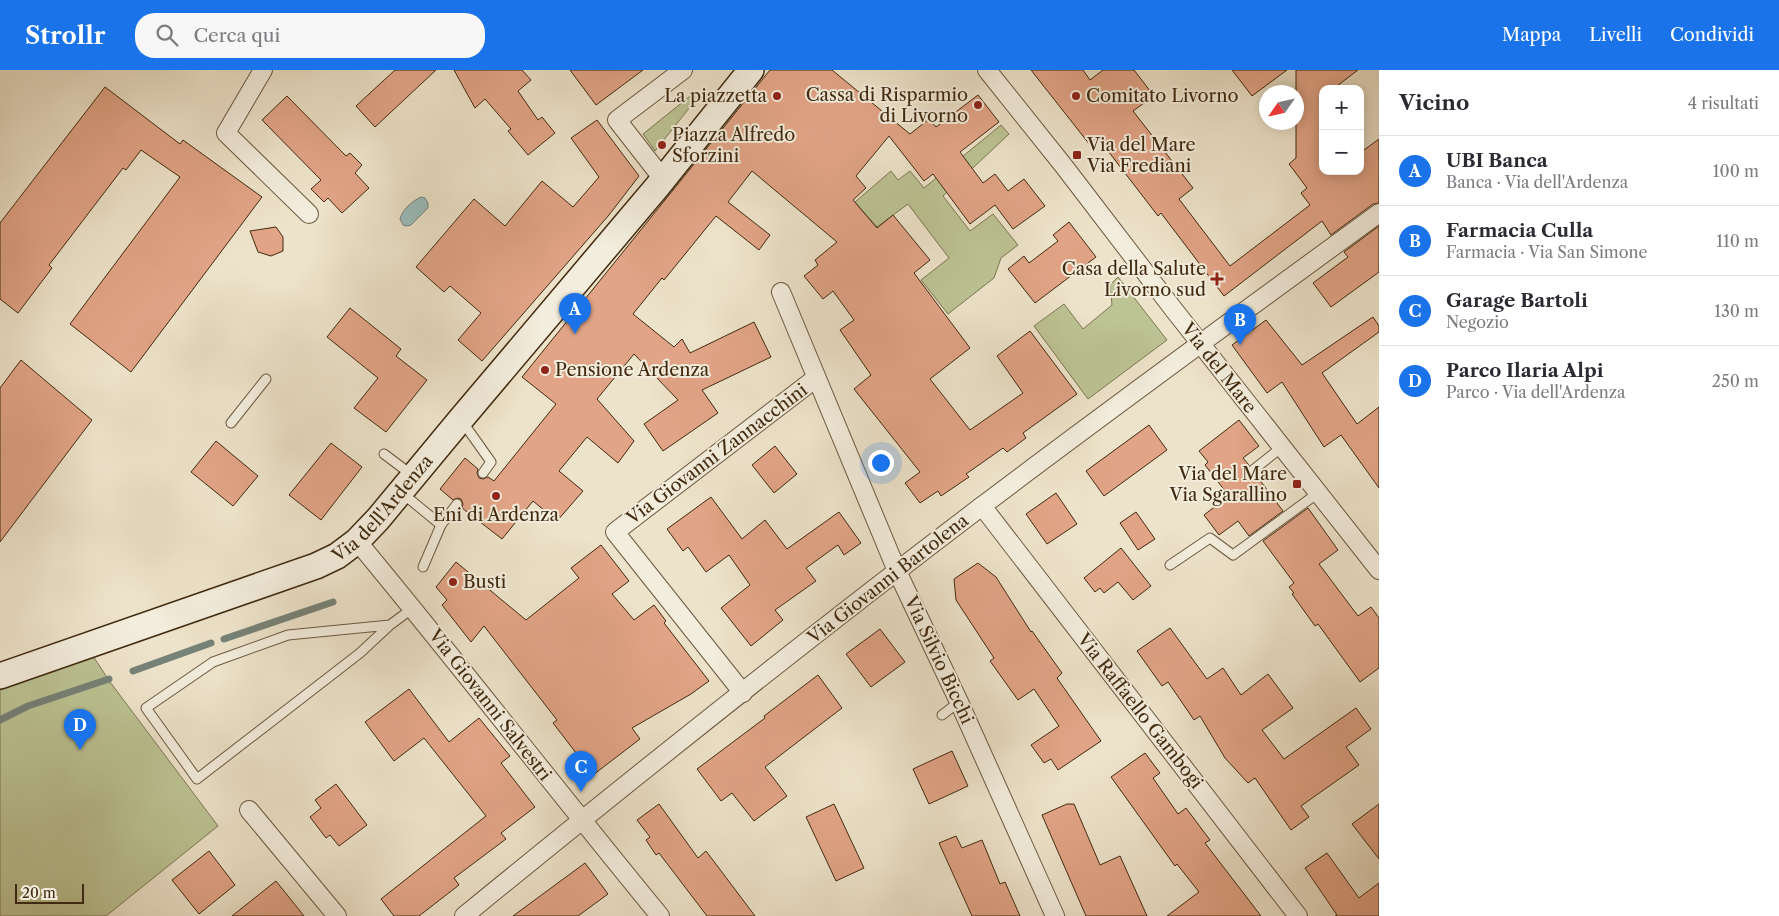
<!DOCTYPE html>
<html lang="it">
<head>
<meta charset="utf-8">
<style>
  :root { --surface:#fff; --page:#f7f7f7; --text:#2b2b33; --muted:#7c7c81; --line:#e1e1e2; --accent:#1a73e8 }
  body { margin:0; font-family:"Libre Caslon Text",serif; background:var(--page); color:var(--text) }
  .controls { position:absolute; right:15px; top:15px; display:grid; overflow:hidden; border-radius:10px; box-shadow:0 2px 12px #0003 }
  .controls button { width:45px; height:45px; display:grid; place-items:center; padding:0; border:0; border-bottom:1px solid var(--line); background:var(--surface); color:var(--text); font:25px sans-serif }
  .compass { position:absolute; left:1259px; top:15px; width:45px; height:45px; border-radius:50%; background:var(--surface); box-shadow:0 2px 12px #0003; rotate:236deg }
  .scale { position:absolute; left:15px; bottom:12px; width:69px; box-sizing:border-box; padding-left:5px; border:2px solid #412a0f; border-top:0; font-size:14px; line-height:18px; white-space:nowrap; color:#412a0f; -webkit-text-stroke:4px #f3eddd; paint-order:stroke }
  .you { position:absolute; left:880px; top:392px; width:18px; height:18px; margin:-12px; border:4px solid #fff; border-radius:50%; background:#1a73e8; box-shadow:0 0 0 8px #1a73e833 }
  .badge { display:grid; place-items:center; width:32px; height:32px; border-radius:50%; background:var(--accent); color:#fff; font-size:16px; font-weight:700 }
  .pin { position:absolute; translate:-50% -41px; filter:drop-shadow(0 1px 2px #0008) }
  .pin::after { content:''; position:absolute; top:26px; width:18px; height:15px; background:inherit; clip-path:polygon(0 0,100% 0,50% 100%) }
  .list { margin:0; padding:0; list-style:none }
  h2 { display:flex; justify-content:space-between; align-items:center; height:65px; margin:0; padding:0 20px; font-size:21px }
  h2 small { font-size:16px; font-weight:400; color:var(--muted) }
  .list li { display:grid; grid-template-columns:32px 1fr auto; gap:15px; align-items:center; box-sizing:border-box; height:70px; padding:0 20px; border-top:1px solid var(--line) }
  .list b { display:block; font-size:19px; white-space:nowrap }
  .list p { margin:0; font-size:16px; white-space:nowrap; color:var(--muted) }
  .list em { font-size:16px; font-style:normal; color:var(--muted) }
  .icon { flex:none; width:28px; height:28px; fill:none; stroke:currentColor; stroke-width:2; stroke-linecap:round; stroke-linejoin:round }
  .map { position:relative; flex:none; width:1379px; height:846px; overflow:hidden }
  header { display:flex; align-items:center; gap:30px; box-sizing:border-box; height:70px; padding:0 25px; background:var(--accent); color:#fff }
  header strong { font-size:24px }
  nav { display:flex; gap:28px; margin-inline-start:auto; font-size:18px }
  .search { width:350px; height:45px; background:var(--page); display:flex; align-items:center; gap:12px; box-sizing:border-box; padding:0 18px; border-radius:20px; color:var(--muted); font-size:19px }
  main { display:flex }
  aside { flex:1; background:var(--surface) }
  .map>svg:first-child { display:block }
</style>
</head>
<body>
<header>
<strong>Strollr</strong>
<div class="search"><svg class="icon" aria-label="search" viewBox="0 0 24 24"><circle cx="10" cy="10" r="6"/><path d="M15 15l6 6"/></svg>Cerca qui</div>
<nav><a>Mappa</a><a>Livelli</a><a>Condividi</a></nav>
</header>
<main>
<div class="map">
<svg width="1379" height="846" viewBox="0 0 1379 846">
  <rect width="100%" height="100%" fill="#ede3ca"/>
  <filter id="stains"><feTurbulence type="fractalNoise" baseFrequency=".004" numOctaves="4"/><feColorMatrix values="0 0 0 0 .2 0 0 0 0 .09 0 0 0 0 .02 0 0 0 .5 -.17"/></filter>
  <radialGradient id="worn" r=".72"><stop offset=".6" stop-color="#630" stop-opacity="0"/><stop offset="1" stop-color="#630" stop-opacity=".3"/></radialGradient>
  <g fill="#bcc394" stroke="#7e7652">
    <polygon points="694,23 698,27 655,81 643,64"/>
    <polygon points="1001,55 1009,64 943,126 970,161 993,144 1018,175 1001,188 994,208 948,244 921,210 949,188 908,134 877,157 855,132 891,101 898,110 910,101 924,118"/>
    <polygon points="1118,207 1167,270 1088,329 1034,256 1064,234 1083,259 1112,235 1110,215"/>
    <polygon points="93,586 110,612 218,756 106,846 0,846 0,620"/>
  </g>
  <path fill="#9bbdbe" stroke="#778278" d="M 421,127 L 425,128 L 428,133 L 428,138 L 411,155 L 407,156 L 403,155 L 400,149 C 402,140 412,131 421,127 Z"/>
  <g fill="none" stroke-linecap="round" stroke-linejoin="round">
    <g stroke="#778278" stroke-width="7">
      <polyline points="224,569 333,532"/>
      <polyline points="133,601 211,573"/>
      <polyline points="0,650 28,636 109,609"/>
    </g>
  </g>
  <g fill="#e1a486" stroke="#412a0f">
    <polygon points="395,0 436,0 375,57 356,36"/>
    <polygon points="454,0 522,0 531,10 518,21 538,50 542,47 555,63 528,85 508,61 511,59 485,29 475,38"/>
    <polygon points="570,0 643,0 596,35"/>
    <polygon points="770,0 832,0 910,64 929,49 936,57 978,25 999,52 960,82 983,113 995,104 1008,121 1024,109 1045,136 1013,159 995,135 970,154 933,104 924,111 889,66 856,106 866,118 853,130 877,158 893,145 930,190 914,203 970,278 930,309 970,360 1023,323 997,286 1030,261 1077,324 1023,363 1026,368 1007,382 1003,378 966,404 969,407 941,426 938,421 920,433 905,413 920,402 854,319 871,305 840,260 854,250 833,221 823,229 804,206 818,195 815,190 837,172 752,101 728,132 770,165 759,180 716,146 664,210 662,208 633,244 674,277 682,269 690,283 754,252 771,287 702,320 718,343 663,381 644,354 678,330 634,284 597,329 634,371 618,393 587,367 559,401 583,421 557,451 533,431 502,469 462,438 463,434 461,429 457,428 453,430 440,419 465,388 478,399 477,403 479,408 483,409 488,407 494,411 556,334 522,307"/>
    <polygon points="1031,0 1083,0 1090,10 1103,0 1134,0 1154,26 1133,41 1193,118 1179,129 1230,196 1310,135 1301,123 1307,118 1289,94 1296,88 1296,0 1358,0 1333,19 1323,19 1323,101 1360,101 1360,83 1379,69 1379,133 1373,134 1331,165 1322,151 1224,226 1161,143 1158,146 1098,68 1090,75"/>
    <polygon points="1232,0 1287,0 1252,26"/>
    <polygon points="105,17 180,74 183,70 262,127 131,302 70,254 180,107 141,80 126,100 123,98 49,195 52,198 18,243 0,229 0,153"/>
    <polygon points="287,26 346,86 350,83 362,95 355,103 369,118 342,143 328,128 324,132 311,119 321,110 262,50"/>
    <polygon points="597,50 639,106 609,145 482,291 458,270 481,243 450,216 444,222 416,197 474,129 505,156 542,111 573,137 599,107 571,68"/>
    <polygon points="1069,152 1096,187 1035,233 1008,199 1024,186 1029,193 1058,171 1053,165"/>
    <polygon points="1379,156 1379,202 1331,237 1313,213 1348,187 1344,182"/>
    <polygon points="276,157 283,167 283,181 271,186 258,182 250,161"/>
    <polygon points="350,238 401,279 396,286 427,310 386,362 354,338 378,308 327,267"/>
    <polygon points="1373,247 1379,256 1379,262 1322,303 1357,354 1379,337 1379,418 1341,365 1324,377 1282,312 1267,323 1232,275 1266,250 1302,295"/>
    <polygon points="21,290 92,350 0,472 0,318"/>
    <polygon points="1239,350 1259,376 1243,388 1249,395 1247,398 1248,403 1251,406 1256,405 1283,441 1249,466 1238,451 1219,465 1204,445 1229,426 1205,395 1208,392 1199,381"/>
    <polygon points="1149,355 1167,380 1104,426 1086,401"/>
    <polygon points="216,371 258,406 233,436 191,402"/>
    <polygon points="331,373 362,397 321,450 289,425"/>
    <polygon points="775,376 797,404 774,423 752,395"/>
    <polygon points="1056,423 1077,454 1047,474 1026,444"/>
    <polygon points="711,427 742,469 765,450 787,479 839,442 861,473 844,485 838,475 806,498 816,511 775,540 783,550 751,576 721,538 750,515 729,485 706,502 688,477 683,481 667,459"/>
    <polygon points="1308,438 1338,480 1319,494 1358,546 1371,537 1379,548 1379,598 1360,612 1318,554 1315,556 1292,524 1294,523 1289,517 1294,513 1263,471"/>
    <polygon points="1136,442 1155,469 1138,480 1120,453"/>
    <polygon points="601,475 629,511 612,524 634,550 654,535 666,551 664,553 709,611 691,624 632,658 640,669 593,705 553,653 557,650 484,556 471,572 442,535 447,530 436,517 456,492 526,550 579,508 571,498"/>
    <polygon points="1121,478 1151,516 1133,530 1118,512 1104,523 1100,518 1095,522 1084,508"/>
    <polygon points="978,493 996,507 1031,562 1032,561 1062,603 1057,608 1101,671 1058,700 1051,689 1044,693 1031,675 1059,656 1034,619 1018,630 990,591 994,588 956,530 954,509"/>
    <polygon points="1170,558 1207,609 1223,598 1241,625 1268,604 1293,638 1262,660 1284,689 1356,638 1371,659 1346,677 1359,695 1301,736 1309,747 1291,760 1255,708 1248,713 1225,688 1200,646 1194,650 1168,612 1162,616 1137,581"/>
    <polygon points="880,559 905,592 871,617 846,584"/>
    <polygon points="818,605 842,638 765,697 787,726 754,751 732,723 721,731 697,699 765,648 764,646"/>
    <polygon points="409,619 449,672 479,648 510,686 501,693 535,737 501,763 506,769 454,808 459,815 419,846 394,846 381,829 486,746 424,668 394,691 365,652"/>
    <polygon points="952,681 968,716 929,734 913,699"/>
    <polygon points="1145,683 1160,703 1153,708 1178,744 1186,738 1210,770 1205,773 1261,846 1167,846 1199,822 1177,794 1175,796 1111,707"/>
    <polygon points="336,714 367,755 339,776 330,765 326,768 310,747 321,738 315,730"/>
    <polygon points="659,734 698,788 706,781 755,846 707,846 659,783 656,785 646,770 650,767 637,750"/>
    <polygon points="834,734 864,798 836,811 806,747"/>
    <polygon points="1067,734 1074,734 1100,795 1120,786 1147,846 1086,846 1042,745"/>
    <polygon points="1379,734 1379,789 1352,754"/>
    <polygon points="956,766 962,778 982,770 1000,814 1005,812 1020,846 972,846 939,773"/>
    <polygon points="209,781 235,815 199,844 172,810"/>
    <polygon points="1327,783 1359,828 1379,813 1379,846 1335,846 1337,845 1305,798"/>
    <polygon points="585,793 608,824 578,846 513,846"/>
    <polygon points="276,811 304,846 232,846"/>
  </g>
  <g fill="none" stroke-linecap="round" stroke-linejoin="round">
    <defs>
      <g id="lane">
        <polyline points="462,351 491,392 483,403"/>
        <polyline points="231,353 266,309"/>
        <polyline points="384,384 412,405"/>
        <polyline points="1253,400 1282,377"/>
        <polyline points="402,423 441,455 457,434"/>
        <polyline points="1170,495 1210,468 1233,485 1318,423"/>
        <polyline points="423,497 441,455"/>
        <polyline points="390,555 288,565 213,592 146,638 197,709 360,583 390,555 413,538"/>
        <polyline points="942,645 959,632"/>
      </g>
      <g id="street">
        <polyline points="263,0 226,63 309,144"/>
        <polyline points="987,0 1063,95 1174,240 1379,500"/>
        <polyline points="663,109 617,50 683,0"/>
        <polyline points="781,222 897,501 959,632 1055,846"/>
        <polyline points="982,436 1298,846"/>
        <path d="M 357,471 C 460,595 558,722 660,846"/>
        <polyline points="743,623 615,462 816,308"/>
        <polyline points="249,740 337,846"/>
        <path d="M 464,846 C 634,707 807,569 982,436 C 1113,337 1246,240 1379,143"/>
      </g>
      <g id="secondary">
        <path id="s1" d="M 0,606 L 316,496 L 337,486 L 357,471 L 378,449 L 461,349 L 657,117 L 751,0"/>
      </g>
    </defs>
    <use href="#lane" stroke="#6c583e" stroke-width="11"/>
    <use href="#street" stroke="#6c583e" stroke-width="20"/>
    <use href="#secondary" stroke="#412a0f" stroke-width="28"/>
    <use href="#lane" stroke="#f3eddd" stroke-width="9"/>
    <use href="#street" stroke="#f3eddd" stroke-width="18"/>
    <use href="#secondary" stroke="#f3eddd" stroke-width="25"/>
  </g>
  <g fill="#8f2418" stroke="#f3eddd" stroke-width="2">
    <circle cx="777" cy="26" r="5"/>
    <circle cx="1076" cy="26" r="5"/>
    <circle cx="978" cy="35" r="5"/>
    <circle cx="662" cy="75" r="5"/>
    <rect x="1072" y="80" width="10" height="10" rx="2.5"/>
    <path d="M1214.5 201.5h5v5h5v5h-5v5h-5v-5h-5v-5h5z"/>
    <circle cx="545" cy="300" r="5"/>
    <rect x="1292" y="409" width="10" height="10" rx="2.5"/>
    <circle cx="496" cy="426" r="5"/>
    <circle cx="453" cy="512" r="5"/>
  </g>
  <g text-anchor="middle" stroke-width="4" stroke-linejoin="round" paint-order="stroke">
    <g font-size="18" fill="#412a0f" stroke="#f3eddd" text-anchor="start">
      <text x="968" y="31" text-anchor="end">Cassa di Risparmio<tspan x="968" dy="21">di Livorno</tspan></text>
      <text x="767" y="32" text-anchor="end">La piazzetta</text>
      <text x="1086" y="32">Comitato Livorno</text>
      <text x="672" y="71">Piazza Alfredo<tspan x="672" dy="21">Sforzini</tspan></text>
      <text x="1087" y="81">Via del Mare<tspan x="1087" dy="21">Via Frediani</tspan></text>
      <text x="1206" y="205" text-anchor="end">Casa della Salute<tspan x="1206" dy="21">Livorno sud</tspan></text>
      <text x="555" y="306">Pensione Ardenza</text>
      <text x="1287" y="410" text-anchor="end">Via del Mare<tspan x="1287" dy="21">Via Sgarallino</tspan></text>
      <text x="496" y="451" text-anchor="middle">Eni di Ardenza</text>
      <text x="463" y="518">Busti</text>
    </g>
    <g font-size="18" fill="#412a0f" stroke="#f3eddd">
      <text transform="translate(1219 298) rotate(52)" y="6">Via del Mare</text>
      <text transform="translate(717 384) rotate(-37)" y="6">Via Giovanni Zannacchini</text>
      <text dy="6" stroke="none"><textPath href="#s1" startOffset="424">Via dell'Ardenza</textPath></text>
      <text transform="translate(888 509) rotate(-38)" y="6">Via Giovanni Bartolena</text>
      <text transform="translate(939 590) rotate(65)" y="6">Via Silvio Bicchi</text>
      <text transform="translate(490 635) rotate(52)" y="6">Via Giovanni Salvestri</text>
      <text transform="translate(1140 641) rotate(52)" y="6">Via Raffaello Gambogi</text>
    </g>
  </g>
  <rect width="100%" height="100%" filter="url(#stains)"/>
  <rect width="100%" height="100%" fill="url(#worn)"/>
</svg>
<div class="controls">
<button>+</button>
<button>−</button>
</div>
<svg class="compass" viewBox="-18 -18 36 36"><path d="M0-13l5 13h-10z" fill="#e53935"/><path d="M0 13l5-13h-10z" fill="#7c7c81"/></svg>
<div class="scale">20 m</div>
<div class="you"></div>
<div class="pin badge" style="left:575px;top:264px">A</div>
<div class="pin badge" style="left:1240px;top:275px">B</div>
<div class="pin badge" style="left:581px;top:722px">C</div>
<div class="pin badge" style="left:80px;top:680px">D</div>
</div>
<aside>
<h2>Vicino<small>4 risultati</small></h2>
<ul class="list">
<li><span class="badge">A</span><div><b>UBI Banca</b><p>Banca · Via dell'Ardenza</p></div><em>100 m</em></li>
<li><span class="badge">B</span><div><b>Farmacia Culla</b><p>Farmacia · Via San Simone</p></div><em>110 m</em></li>
<li><span class="badge">C</span><div><b>Garage Bartoli</b><p>Negozio</p></div><em>130 m</em></li>
<li><span class="badge">D</span><div><b>Parco Ilaria Alpi</b><p>Parco · Via dell'Ardenza</p></div><em>250 m</em></li>
</ul>
</aside>
</main>
</body>
</html>
